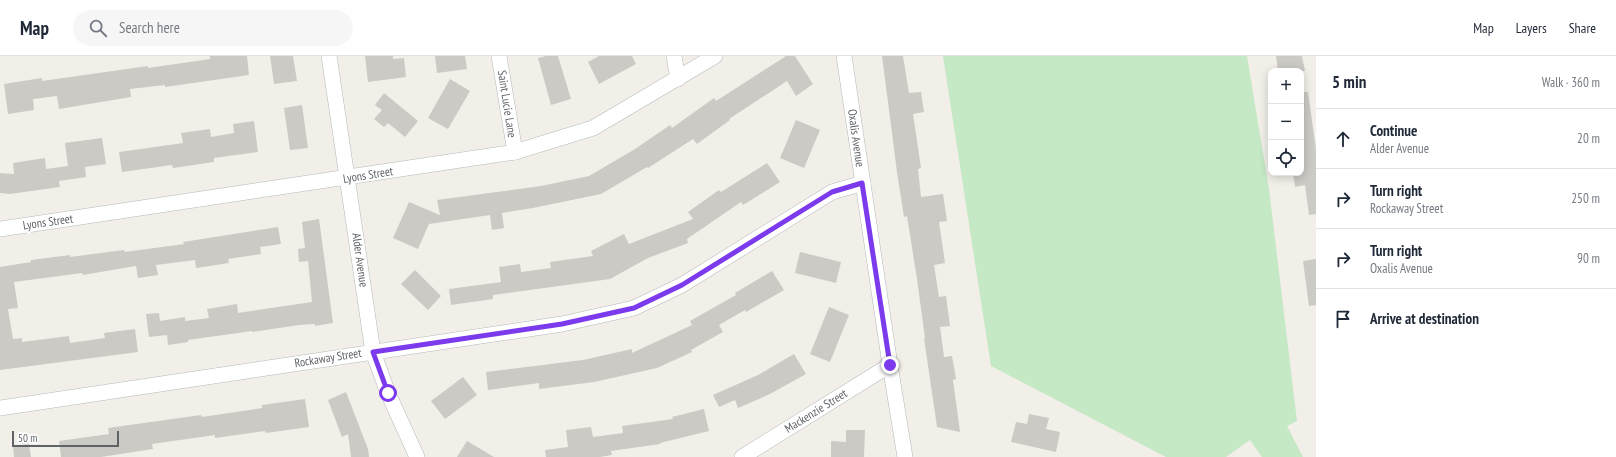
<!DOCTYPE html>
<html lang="en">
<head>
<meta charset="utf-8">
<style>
  :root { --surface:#fff; --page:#f6f6f7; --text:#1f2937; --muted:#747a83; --line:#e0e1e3 }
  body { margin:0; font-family:"PT Sans Narrow",sans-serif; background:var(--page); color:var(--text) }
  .controls { position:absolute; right:12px; top:12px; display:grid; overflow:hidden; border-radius:8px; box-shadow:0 2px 10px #0003 }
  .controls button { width:36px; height:36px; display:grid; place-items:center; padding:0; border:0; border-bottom:1px solid var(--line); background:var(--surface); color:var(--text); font:20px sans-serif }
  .scale { position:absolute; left:12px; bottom:10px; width:107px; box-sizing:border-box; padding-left:4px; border:2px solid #5f6368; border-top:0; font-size:11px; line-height:14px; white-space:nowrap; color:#5f6368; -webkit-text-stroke:3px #fff; paint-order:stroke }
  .stop { position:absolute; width:12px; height:12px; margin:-9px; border:3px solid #7c3aed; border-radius:50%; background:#fff }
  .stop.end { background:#7c3aed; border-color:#fff; box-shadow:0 1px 4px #0008 }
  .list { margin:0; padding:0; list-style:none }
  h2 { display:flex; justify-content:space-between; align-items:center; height:52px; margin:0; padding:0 16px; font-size:17px }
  h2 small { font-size:13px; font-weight:400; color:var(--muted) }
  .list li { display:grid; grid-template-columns:26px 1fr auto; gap:12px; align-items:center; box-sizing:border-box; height:60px; padding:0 16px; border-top:1px solid var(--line) }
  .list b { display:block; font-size:15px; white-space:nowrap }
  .list p { margin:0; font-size:13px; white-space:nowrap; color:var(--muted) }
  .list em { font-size:13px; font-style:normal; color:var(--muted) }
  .icon { flex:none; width:22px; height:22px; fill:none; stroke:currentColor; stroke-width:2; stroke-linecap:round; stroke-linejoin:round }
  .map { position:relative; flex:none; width:1316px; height:401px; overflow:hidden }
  header { display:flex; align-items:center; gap:24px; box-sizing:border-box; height:56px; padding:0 20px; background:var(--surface); border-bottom:1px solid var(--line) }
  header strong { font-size:19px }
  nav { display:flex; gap:22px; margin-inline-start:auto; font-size:14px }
  .search { width:280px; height:36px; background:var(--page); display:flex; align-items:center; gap:10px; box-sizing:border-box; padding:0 14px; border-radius:22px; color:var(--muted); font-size:15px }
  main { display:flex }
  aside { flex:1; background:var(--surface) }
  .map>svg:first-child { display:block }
</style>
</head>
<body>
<header>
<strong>Map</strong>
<div class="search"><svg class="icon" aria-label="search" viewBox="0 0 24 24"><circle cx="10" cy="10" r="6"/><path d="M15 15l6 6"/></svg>Search here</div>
<nav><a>Map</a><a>Layers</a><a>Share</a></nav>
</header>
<main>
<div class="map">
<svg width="1316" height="401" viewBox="0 0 1316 401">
  <rect width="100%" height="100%" fill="#f1efe8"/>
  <polygon fill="#c5e8c5" points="943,0 1247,0 1269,133 1297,365 1287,370 1303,401 1262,401 1250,384 1226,401 1166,401 991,310"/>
  <g fill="#cccac5">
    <polygon points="210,0 247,0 249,19 165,31 165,29 130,33 131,41 59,53 57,40 33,43 34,54 8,58 4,28 42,22 42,25 148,10 148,12 210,3"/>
    <polygon points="270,0 293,0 297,25 274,28"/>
    <polygon points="365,0 393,0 393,3 404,2 406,21 368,26"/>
    <polygon points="435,0 465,0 467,13 437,17"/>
    <polygon points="546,0 558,0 571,43 551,49 538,2"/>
    <polygon points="599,0 632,0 636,8 599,28 588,6"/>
    <polygon points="786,0 795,0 813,28 796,40 787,25 729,63 730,64 697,88 693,83 648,112 647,111 601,138 533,152 502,157 504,172 492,174 490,159 429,168 418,193 393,182 409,146 440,159 437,144 541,130 589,120 635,93 670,69 672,72 714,42 716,45"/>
    <polygon points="882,0 903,0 909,37 921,36 924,56 913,58 921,112 918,113 921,141 943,138 947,165 939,166 945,207 934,209 939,241 946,240 950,270 940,271 944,301 952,300 956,323 953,324 960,376 937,371 924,282 925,282 917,223 907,160 904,161 897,116"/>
    <polygon points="1276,0 1302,0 1305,15 1278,15"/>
    <polygon points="450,23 470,35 448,73 428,62"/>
    <polygon points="1301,36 1308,36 1316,93 1316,158 1309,159 1305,129 1295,131 1293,117 1301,117"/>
    <polygon points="384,37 418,65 405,81 388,67 384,71 374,63 382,54 375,49"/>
    <polygon points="302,49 308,92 290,94 284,52"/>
    <polygon points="796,64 820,74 804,112 780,102"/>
    <polygon points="254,65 258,96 214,102 214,106 173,112 172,109 122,116 119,96 183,87 181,77 210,73 211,81 234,77 233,68"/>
    <polygon points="102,82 106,108 85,111 86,121 59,125 60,131 10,138 0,137 0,117 14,118 13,107 45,102 46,113 68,110 65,87"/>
    <polygon points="767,107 780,126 743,149 741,146 687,183 688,187 648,202 610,223 493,239 493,243 451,249 449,233 501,226 499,211 520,208 521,216 551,212 550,206 593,200 591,195 624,178 629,188 693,163 688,156 719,134 721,136"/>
    <polygon points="319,163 333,267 315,270 315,268 299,269 253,276 252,275 188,284 188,286 168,289 167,279 149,281 146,258 159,257 160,265 185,261 185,265 209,262 207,253 237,248 238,257 312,246 308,205 299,206 298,193 305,192 302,166"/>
    <polygon points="278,171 281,188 260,191 261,198 228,203 229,207 196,212 195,204 156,209 158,219 138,222 136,210 83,219 82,217 14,226 18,252 8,253 13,283 22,282 22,286 69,280 70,287 105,282 104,277 135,273 138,296 0,314 0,211 31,206 31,204 70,199 70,201 124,194 125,196 184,188 183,186"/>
    <polygon points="800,196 841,206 836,227 795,217"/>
    <polygon points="1316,203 1316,249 1309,250 1303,205"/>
    <polygon points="415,214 441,240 428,254 401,228"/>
    <polygon points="772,215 784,234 746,256 745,254 719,269 723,276 691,294 692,296 657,312 594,326 539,333 539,327 488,334 486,316 583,304 632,293 632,297 692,269 690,265 736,239 735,237"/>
    <polygon points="829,251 849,259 830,306 810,298"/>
    <polygon points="794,298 806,318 770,338 738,352 735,344 719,351 713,339 758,319"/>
    <polygon points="463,321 477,339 445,363 431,345"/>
    <polygon points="346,336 368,393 369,401 351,401 348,378 342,381 328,344"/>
    <polygon points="305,343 309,371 266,377 265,375 215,382 215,379 152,388 153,393 101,401 61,401 59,385 109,378 108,372 201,359 202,361 262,352 262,349"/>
    <polygon points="704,353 709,375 660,387 660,388 611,395 612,399 600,401 546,401 545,394 568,391 566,374 591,371 593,381 623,377 622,370 673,363 672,361"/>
    <polygon points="1029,358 1049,362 1046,373 1060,376 1056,396 1011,386 1016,366 1027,368"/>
    <polygon points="846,374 865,374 864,401 831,401 831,385 846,386"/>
    <polygon points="467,385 494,401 457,401"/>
    <polygon points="29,388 31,401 14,401 13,390"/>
  </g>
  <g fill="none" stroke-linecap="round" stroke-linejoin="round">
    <defs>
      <g id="minor">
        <polyline points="329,0 373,296 388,337 417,401"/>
        <polyline points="499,0 515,96"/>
        <polyline points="674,0 678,23"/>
        <polyline points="844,0 890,309 905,401"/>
        <polyline points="0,173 515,96 593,72 715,0"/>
        <polyline points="0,352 562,268 634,252 682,229 832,136 863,127"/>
        <polyline points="742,401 890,309"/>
      </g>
    </defs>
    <use href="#minor" stroke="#b5b8bc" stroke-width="16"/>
    <use href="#minor" stroke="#fff" stroke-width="15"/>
  </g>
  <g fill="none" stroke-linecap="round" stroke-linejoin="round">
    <polyline stroke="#7c3aed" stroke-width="5" points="388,337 373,296 562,268 634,252 682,229 832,136 862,127 890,309"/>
  </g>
  <g text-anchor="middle" stroke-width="4" stroke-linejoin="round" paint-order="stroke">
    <g font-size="12" fill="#5f6368" stroke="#fff">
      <text transform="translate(507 48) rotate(81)" y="4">Saint Lucie Lane</text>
      <text transform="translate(856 82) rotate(82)" y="4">Oxalis Avenue</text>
      <text transform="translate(368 119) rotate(-9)" y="4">Lyons Street</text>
      <text transform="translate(48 166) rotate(-8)" y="4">Lyons Street</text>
      <text transform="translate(360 204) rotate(82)" y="4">Alder Avenue</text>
      <text transform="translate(328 302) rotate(-9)" y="4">Rockaway Street</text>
      <text transform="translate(816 355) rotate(-32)" y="4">Mackenzie Street</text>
    </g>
  </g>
</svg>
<div class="controls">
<button>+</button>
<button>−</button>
<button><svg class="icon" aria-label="locate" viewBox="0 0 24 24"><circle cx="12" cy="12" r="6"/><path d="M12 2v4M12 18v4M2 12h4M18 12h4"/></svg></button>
</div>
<div class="scale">50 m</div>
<div class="stop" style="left:388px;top:337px"></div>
<div class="stop end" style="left:890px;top:309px"></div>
</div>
<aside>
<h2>5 min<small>Walk · 360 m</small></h2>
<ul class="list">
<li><svg class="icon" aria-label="ahead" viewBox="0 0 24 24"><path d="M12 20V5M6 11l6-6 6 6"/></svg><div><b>Continue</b><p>Alder Avenue</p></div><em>20 m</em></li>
<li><svg class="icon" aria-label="right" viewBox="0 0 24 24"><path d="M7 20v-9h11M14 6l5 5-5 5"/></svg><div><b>Turn right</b><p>Rockaway Street</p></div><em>250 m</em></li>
<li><svg class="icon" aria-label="right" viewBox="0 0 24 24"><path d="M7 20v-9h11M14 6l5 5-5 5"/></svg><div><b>Turn right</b><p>Oxalis Avenue</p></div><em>90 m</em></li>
<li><svg class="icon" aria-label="arrive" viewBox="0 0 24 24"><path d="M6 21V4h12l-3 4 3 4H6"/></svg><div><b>Arrive at destination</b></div></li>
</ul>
</aside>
</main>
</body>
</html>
